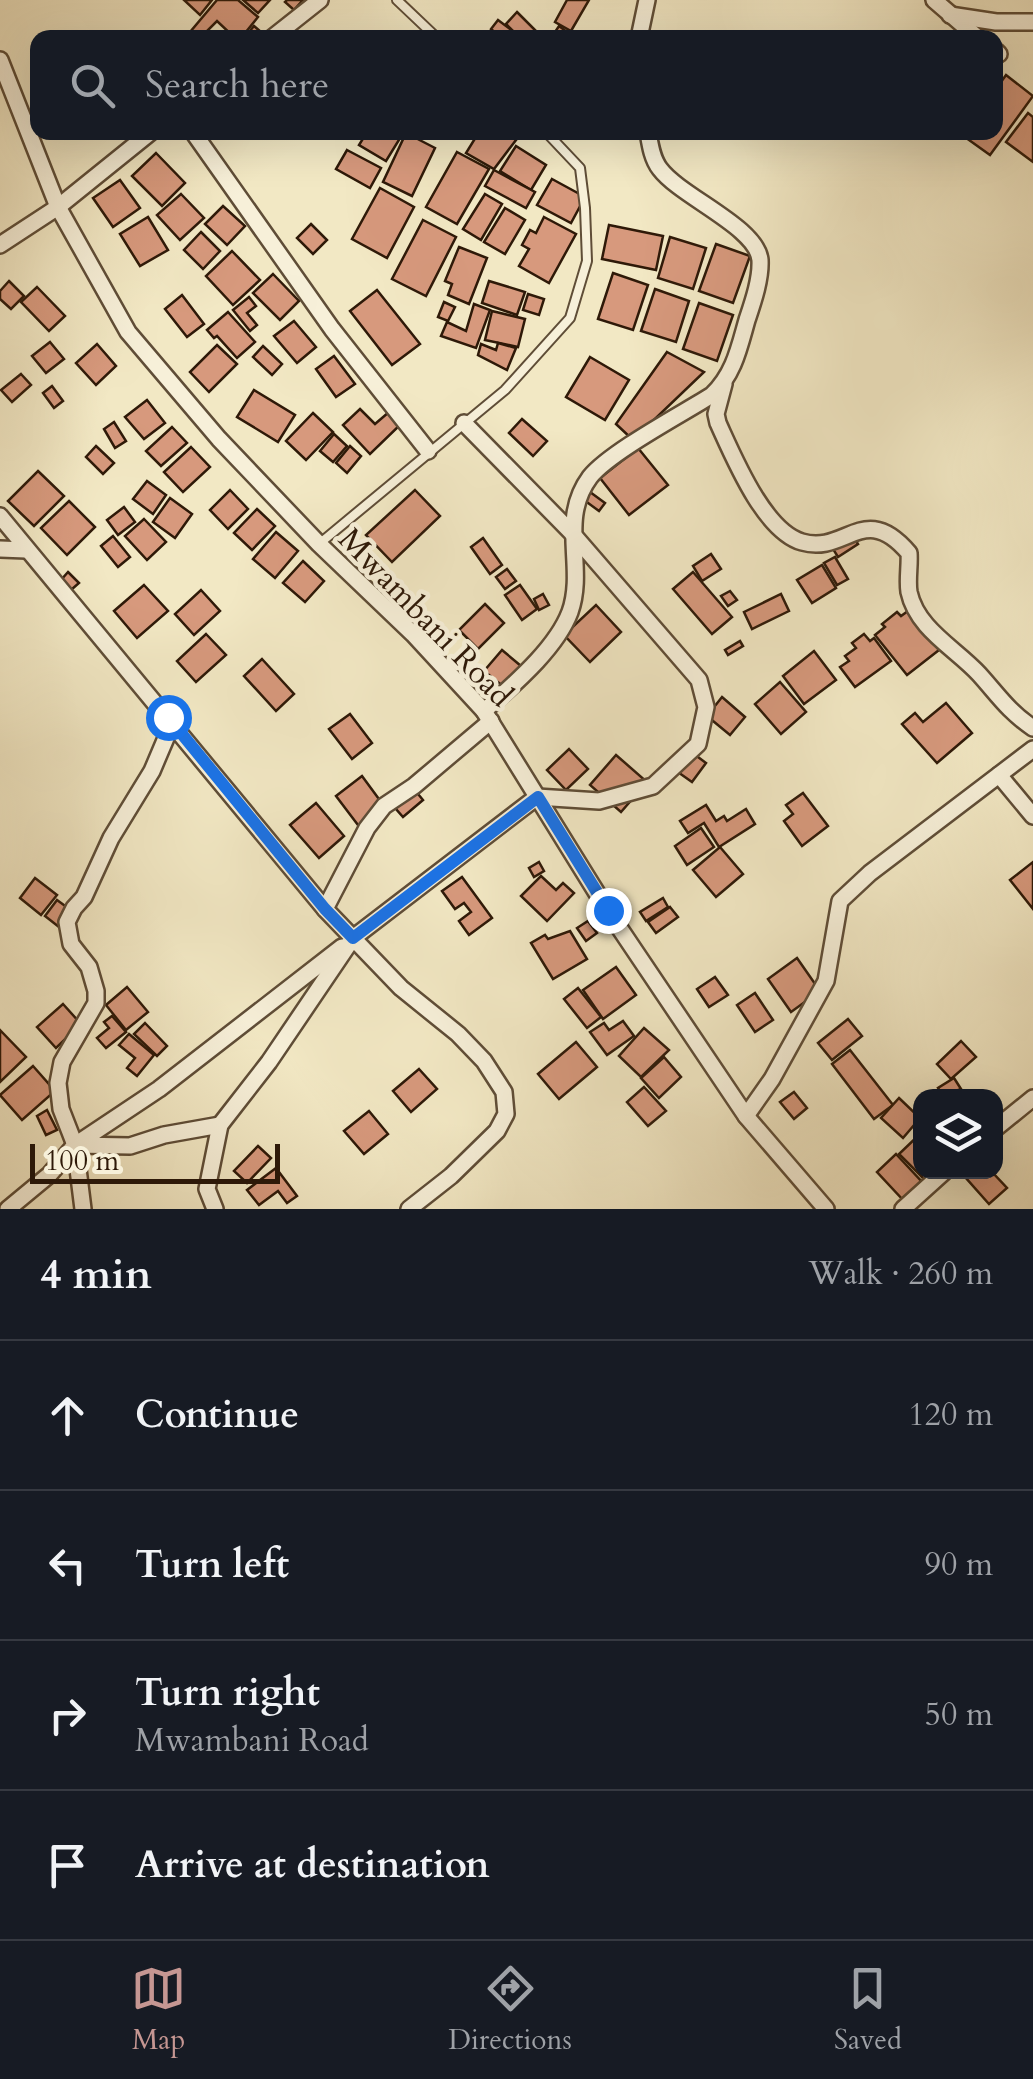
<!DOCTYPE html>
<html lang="en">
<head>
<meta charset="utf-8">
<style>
  :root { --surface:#171b24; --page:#242831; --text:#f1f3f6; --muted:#9ea1a6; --line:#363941; --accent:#c59692 }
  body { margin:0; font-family:Cardo,serif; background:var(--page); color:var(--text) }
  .controls { position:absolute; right:30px; bottom:30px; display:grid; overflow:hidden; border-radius:20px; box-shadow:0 10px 40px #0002 }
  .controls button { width:90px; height:90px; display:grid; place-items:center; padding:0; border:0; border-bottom:2px solid var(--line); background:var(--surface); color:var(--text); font:50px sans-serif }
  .scale { position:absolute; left:30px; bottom:25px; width:250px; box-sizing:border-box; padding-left:10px; border:5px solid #2e1908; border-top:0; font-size:28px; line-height:35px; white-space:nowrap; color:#2e1908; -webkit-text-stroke:8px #f7f0d9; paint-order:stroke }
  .stop { position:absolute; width:30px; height:30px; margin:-22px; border:8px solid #1a73e8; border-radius:50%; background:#fff }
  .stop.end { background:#1a73e8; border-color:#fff; box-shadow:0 2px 10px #0008 }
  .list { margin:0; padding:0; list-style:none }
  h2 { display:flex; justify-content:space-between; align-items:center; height:130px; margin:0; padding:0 40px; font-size:42px }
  h2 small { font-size:32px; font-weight:400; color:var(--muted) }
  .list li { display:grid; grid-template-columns:65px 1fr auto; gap:30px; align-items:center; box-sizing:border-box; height:150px; padding:0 40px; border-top:2px solid var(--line) }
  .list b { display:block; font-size:38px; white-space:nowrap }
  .list p { margin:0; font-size:32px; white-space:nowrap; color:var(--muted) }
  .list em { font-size:32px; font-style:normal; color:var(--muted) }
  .icon { flex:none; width:55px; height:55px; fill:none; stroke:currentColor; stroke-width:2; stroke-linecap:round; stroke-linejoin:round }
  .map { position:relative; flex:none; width:1033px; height:1209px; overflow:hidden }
  .search { position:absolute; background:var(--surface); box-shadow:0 10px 40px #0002; left:30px; right:30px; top:30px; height:110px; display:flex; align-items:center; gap:25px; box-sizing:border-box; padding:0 35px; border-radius:20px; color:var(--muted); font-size:38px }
  .sheet { height:730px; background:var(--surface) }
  nav { display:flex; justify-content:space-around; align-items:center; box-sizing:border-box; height:140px; border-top:2px solid var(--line); background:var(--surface); font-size:28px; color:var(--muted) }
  nav a { display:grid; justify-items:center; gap:5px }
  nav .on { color:var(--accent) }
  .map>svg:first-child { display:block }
</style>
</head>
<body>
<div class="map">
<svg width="1033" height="1209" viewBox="0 0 1033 1209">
  <rect width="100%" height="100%" fill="#f2e8c4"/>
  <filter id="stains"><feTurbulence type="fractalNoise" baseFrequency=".002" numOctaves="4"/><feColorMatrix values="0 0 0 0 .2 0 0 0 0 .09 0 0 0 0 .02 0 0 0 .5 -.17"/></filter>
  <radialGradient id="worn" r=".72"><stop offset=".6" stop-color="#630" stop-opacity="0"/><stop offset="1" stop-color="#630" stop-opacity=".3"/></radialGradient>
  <g fill="#d7997d" stroke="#2e1908" stroke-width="2.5">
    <polygon points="184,0 212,0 200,15"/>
    <polygon points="217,0 238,0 258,17 241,38 235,38 217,21 208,30 216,38 185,38"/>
    <polygon points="243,0 270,0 258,13"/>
    <polygon points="287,0 303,0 294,10 285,2"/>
    <polygon points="567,0 589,0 571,31 555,22"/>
    <polygon points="517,12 543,38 520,38 506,24"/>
    <polygon points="498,20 514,32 509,38 501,38 491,29"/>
    <polygon points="254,26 267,37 266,38 244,38"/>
    <polygon points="559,26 575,38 551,38"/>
    <polygon points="1006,75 1033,96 990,155 962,135 996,132 996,89"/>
    <polygon points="1028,113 1033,117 1033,162 1006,142"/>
    <polygon points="367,132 399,132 402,135 386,161 359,145"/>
    <polygon points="479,132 503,132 516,140 494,169 466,153"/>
    <polygon points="406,133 435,148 412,196 383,182"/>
    <polygon points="516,146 546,165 531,190 500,171"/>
    <polygon points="347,150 381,168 370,188 336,169"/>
    <polygon points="457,152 489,169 457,224 426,207"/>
    <polygon points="156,153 185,183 162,206 132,176"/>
    <polygon points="494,170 535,192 526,208 485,186"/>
    <polygon points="552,179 585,197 571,223 537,205"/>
    <polygon points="120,180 140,208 113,227 93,198"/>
    <polygon points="380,188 414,207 387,258 352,239"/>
    <polygon points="181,194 204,218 180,240 157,215"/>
    <polygon points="485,194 502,204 481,240 463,229"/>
    <polygon points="223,206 245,226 227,245 205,224"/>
    <polygon points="505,208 525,220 505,254 484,242"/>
    <polygon points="148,217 168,250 140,266 120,234"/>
    <polygon points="544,217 576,234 549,283 519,266 529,249 522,245 530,230 536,233"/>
    <polygon points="423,220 456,237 426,296 392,279"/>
    <polygon points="311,224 327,240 313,254 297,238"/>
    <polygon points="609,225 663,236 656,270 602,259"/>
    <polygon points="201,232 220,251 203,269 184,250"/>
    <polygon points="670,237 706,248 693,289 658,278"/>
    <polygon points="716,244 750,256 733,303 699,291"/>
    <polygon points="459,247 487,258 469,304 448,295 452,284 445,281"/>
    <polygon points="232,251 260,280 233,305 206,276"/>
    <polygon points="613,273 648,285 633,330 598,319"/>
    <polygon points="273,274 299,301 280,320 253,293"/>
    <polygon points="9,281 24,296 11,309 0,299 0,291"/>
    <polygon points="489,281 525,292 517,315 482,303"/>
    <polygon points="37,287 65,316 49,331 21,302"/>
    <polygon points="655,289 689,301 676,342 641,331"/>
    <polygon points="377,290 420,344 392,365 350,311"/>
    <polygon points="528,294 544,299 539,315 523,310"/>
    <polygon points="182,295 204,324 187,337 165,309"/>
    <polygon points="249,297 256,306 247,313 257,325 250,331 233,310"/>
    <polygon points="444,302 455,307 448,321 438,317"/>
    <polygon points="699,303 733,315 717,361 683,349"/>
    <polygon points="474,304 490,310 476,348 441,336 447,322 466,331"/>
    <polygon points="492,311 525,319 518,347 485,340"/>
    <polygon points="228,312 255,342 237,358 217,336 214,338 207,330"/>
    <polygon points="294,321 316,347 297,363 274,336"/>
    <polygon points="50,342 64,359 46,373 32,356"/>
    <polygon points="498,343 516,348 507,370 478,355 481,344 496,350"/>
    <polygon points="97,344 116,366 96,385 76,363"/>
    <polygon points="217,345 237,364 209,392 190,372"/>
    <polygon points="263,346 282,364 272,375 253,357"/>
    <polygon points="667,352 704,372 633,440 616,424"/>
    <polygon points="334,356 355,384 336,397 316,369"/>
    <polygon points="590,357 629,380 605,420 566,397"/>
    <polygon points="21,374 31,385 12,402 1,390"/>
    <polygon points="52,386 63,401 54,408 43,393"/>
    <polygon points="254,390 295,415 278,442 237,417"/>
    <polygon points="147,400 165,423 144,439 125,417"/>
    <polygon points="360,409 375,424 389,412 401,424 370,454 343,425"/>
    <polygon points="313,413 333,432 306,460 286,441"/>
    <polygon points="522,419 547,441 533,456 509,433"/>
    <polygon points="114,422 126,441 115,448 104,429"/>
    <polygon points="172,427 187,443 161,466 146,451"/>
    <polygon points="334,434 347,446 333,462 320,451"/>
    <polygon points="96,446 114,463 103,474 86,457"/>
    <polygon points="350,446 361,456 347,473 336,463"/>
    <polygon points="191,447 210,467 183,492 164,472"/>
    <polygon points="638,448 668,485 629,515 600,478"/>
    <polygon points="38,471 64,496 34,526 8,501"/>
    <polygon points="147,481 166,495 153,514 133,499"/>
    <polygon points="230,490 248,509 228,529 210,510"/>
    <polygon points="415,490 440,516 392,562 366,535"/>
    <polygon points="590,492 605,503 599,511 584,500"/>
    <polygon points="170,498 192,514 175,538 153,522"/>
    <polygon points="69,501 95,527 67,555 41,528"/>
    <polygon points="124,507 135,522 118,535 107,520"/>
    <polygon points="257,509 275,526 252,550 234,533"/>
    <polygon points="144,519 166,542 147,560 125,536"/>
    <polygon points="276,532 298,551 275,578 253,559"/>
    <polygon points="113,536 130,557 118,567 101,546"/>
    <polygon points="853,536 858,544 838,557 833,549"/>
    <polygon points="483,538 502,565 490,574 471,547"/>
    <polygon points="711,554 721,569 702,581 693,566"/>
    <polygon points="835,557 848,579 837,585 824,563"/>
    <polygon points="303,561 324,581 305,602 283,583"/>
    <polygon points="822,565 836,588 812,603 797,580"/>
    <polygon points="507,569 516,581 505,589 496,577"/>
    <polygon points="68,572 79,583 71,590 61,580"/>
    <polygon points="693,572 732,617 712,634 673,589"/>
    <polygon points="144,585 168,611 137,638 114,611"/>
    <polygon points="520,585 537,609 522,620 505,595"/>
    <polygon points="201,590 220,611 194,635 175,614"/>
    <polygon points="730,591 737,600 728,606 721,596"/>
    <polygon points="543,594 549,605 539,610 534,599"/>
    <polygon points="781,594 789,611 752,629 744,612"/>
    <polygon points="485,604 504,623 478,649 459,630"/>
    <polygon points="596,605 621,632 590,662 564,635"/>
    <polygon points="908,611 939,650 907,675 875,635 885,627 882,624 897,612 901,616"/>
    <polygon points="206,634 226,655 196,682 177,661"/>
    <polygon points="864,634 870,641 874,638 891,661 855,687 840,667 849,661 845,656 856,648 852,643"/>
    <polygon points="740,641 743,646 728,655 725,650"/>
    <polygon points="502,650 521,666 504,687 484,671"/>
    <polygon points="814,651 836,680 804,704 783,676"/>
    <polygon points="262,659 294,694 276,711 244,676"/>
    <polygon points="780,682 806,712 781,734 755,704"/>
    <polygon points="722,697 745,717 730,735 707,716"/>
    <polygon points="946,703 972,733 937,763 902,724 915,713 923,722"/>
    <polygon points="350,714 372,743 352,759 329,729"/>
    <polygon points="569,749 588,769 566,790 547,770"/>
    <polygon points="690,751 706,763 692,782 675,770"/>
    <polygon points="616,755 647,782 621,812 590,785"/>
    <polygon points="362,776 387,810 361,829 336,796"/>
    <polygon points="409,783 423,800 403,817 389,801"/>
    <polygon points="803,793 828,826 802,846 784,821 793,814 786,805"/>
    <polygon points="316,803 344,836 319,858 290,825"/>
    <polygon points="706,805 716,821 724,816 727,821 746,809 755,824 719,847 704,823 688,833 680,821"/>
    <polygon points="701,828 714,847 687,865 675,846"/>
    <polygon points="720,847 743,874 716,897 693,870"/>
    <polygon points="539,862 544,871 534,877 529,868"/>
    <polygon points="1033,862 1033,909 1010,880"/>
    <polygon points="541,876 556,890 563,883 574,893 547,921 521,896"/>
    <polygon points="462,877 492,918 469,935 459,921 471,912 464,903 455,909 442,891"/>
    <polygon points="35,878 57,895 41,915 20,898"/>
    <polygon points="663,898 668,907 646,921 640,912"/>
    <polygon points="57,900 72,911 59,927 45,916"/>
    <polygon points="670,907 678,917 656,933 648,922"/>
    <polygon points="588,921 597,933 586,941 577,928"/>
    <polygon points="570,931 587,959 553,979 531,943 545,935 548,939"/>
    <polygon points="797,958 820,991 791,1012 768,979"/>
    <polygon points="616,967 636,995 603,1019 583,990"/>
    <polygon points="715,977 728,995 709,1007 697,989"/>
    <polygon points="127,987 148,1012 126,1030 106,1005"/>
    <polygon points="578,988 601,1017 587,1028 564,999"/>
    <polygon points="755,993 773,1020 755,1032 737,1005"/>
    <polygon points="63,1004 81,1024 56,1048 37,1027"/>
    <polygon points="112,1016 126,1032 106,1048 97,1038 109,1028 104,1022"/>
    <polygon points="848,1019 862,1036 832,1060 818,1043"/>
    <polygon points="623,1021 634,1036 607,1055 590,1032 604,1023 609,1030"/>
    <polygon points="145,1023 167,1046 157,1056 134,1034"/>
    <polygon points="644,1028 669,1050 641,1077 619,1056"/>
    <polygon points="0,1030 26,1057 0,1082"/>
    <polygon points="129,1034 154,1055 137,1076 127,1068 135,1058 119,1045"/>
    <polygon points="961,1041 976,1057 951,1079 937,1064"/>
    <polygon points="576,1042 597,1067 559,1099 538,1074"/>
    <polygon points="850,1050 893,1105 874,1119 832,1064"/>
    <polygon points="664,1057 681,1077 659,1098 641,1078"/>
    <polygon points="33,1066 55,1091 22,1120 0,1095"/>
    <polygon points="419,1069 437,1089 411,1112 393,1091"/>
    <polygon points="954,1078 961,1089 943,1096 938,1088"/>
    <polygon points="644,1087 666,1111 648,1126 627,1102"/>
    <polygon points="794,1092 807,1108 794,1119 780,1102"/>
    <polygon points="899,1098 920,1118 903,1138 881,1118"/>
    <polygon points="47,1110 57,1130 46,1135 37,1116"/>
    <polygon points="369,1111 388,1134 364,1154 344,1131"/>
    <polygon points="920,1134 920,1172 932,1172 924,1179 899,1154"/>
    <polygon points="258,1146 271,1158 247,1183 234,1171"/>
    <polygon points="896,1154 923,1183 904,1201 877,1172"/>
    <polygon points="276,1168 297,1196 287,1203 278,1191 259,1205 247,1190"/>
    <polygon points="973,1172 992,1172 1007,1188 989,1204 966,1178"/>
  </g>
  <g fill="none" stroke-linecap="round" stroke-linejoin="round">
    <defs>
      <g id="service">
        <polyline points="397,0 437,38"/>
        <polyline points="319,544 505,390 570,318 587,261 585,208 580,168 546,132"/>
      </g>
      <g id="minor">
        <polyline points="934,0 978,38"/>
        <polyline points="950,15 996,22 1033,22"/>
        <polyline points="272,38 320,0"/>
        <polyline points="639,38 647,0"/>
        <polyline points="996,51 999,54"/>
        <polyline points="0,60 58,207 128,332 219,439 319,544 413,634 484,711 608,911 746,1116 826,1209"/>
        <polyline points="193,132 332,329 428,451"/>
        <polyline points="0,245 58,207 151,132"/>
        <path d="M 724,384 L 716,414 L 718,423 C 734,458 764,531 802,542 C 846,555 864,500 909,553 C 910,565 907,580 909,592 C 917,629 955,648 979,674 C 998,695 1008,711 1033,728"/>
        <polyline points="0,516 325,909 401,988 458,1034 484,1061 504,1092 506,1114 497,1131 451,1176 409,1209"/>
        <polyline points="0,549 26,550"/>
        <path d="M 484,711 C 513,685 556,649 570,612 C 586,567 558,520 590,477 C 610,452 682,414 712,395 C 734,374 739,348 747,320 C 753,302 761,279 760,260 C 757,227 681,197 660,169 C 652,159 650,144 648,132"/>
        <polyline points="999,775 1033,816"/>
        <polyline points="325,909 367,828 384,806 414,786 491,721"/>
        <polyline points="746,1116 772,1079 826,981 840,901 870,873 1033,749"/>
        <polyline points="996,1128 1033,1098"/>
        <polyline points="75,1145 130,1146 164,1135 220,1125"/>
        <polyline points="8,1209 49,1175 75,1145 159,1089 342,947"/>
        <polyline points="83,1209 75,1145 61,1109 58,1083 62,1062 96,1003 96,991 89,967 71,944 67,922 74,908 84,897 111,838 152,771 166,738 168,717"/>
        <polyline points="215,1209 207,1189 220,1125 269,1062 353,938 537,797 599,801 653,786 698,744 706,707 699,680 571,532 464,423"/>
        <polyline points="903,1209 944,1172"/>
      </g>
    </defs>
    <use href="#service" stroke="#5f4d37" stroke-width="12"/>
    <use href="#minor" stroke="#5f4d37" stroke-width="20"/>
    <use href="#service" stroke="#f7f0d9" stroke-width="8"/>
    <use href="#minor" stroke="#f7f0d9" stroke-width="15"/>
  </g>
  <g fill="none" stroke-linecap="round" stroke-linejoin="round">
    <polyline stroke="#1a73e8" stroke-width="12" points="168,717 325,909 353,938 538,797 608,910"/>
  </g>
  <g text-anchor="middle" stroke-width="9" stroke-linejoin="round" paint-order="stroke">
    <g font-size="32" fill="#2e1908" stroke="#f7f0d9">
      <text transform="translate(426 617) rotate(46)" y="11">Mwambani Road</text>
    </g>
  </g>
  <rect width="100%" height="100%" filter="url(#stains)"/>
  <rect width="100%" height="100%" fill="url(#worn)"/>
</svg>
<div class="controls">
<button><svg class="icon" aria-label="layers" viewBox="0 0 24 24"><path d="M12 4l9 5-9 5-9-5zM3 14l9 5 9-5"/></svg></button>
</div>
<div class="scale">100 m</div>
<div class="stop" style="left:168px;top:717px"></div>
<div class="stop end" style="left:608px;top:910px"></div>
<div class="search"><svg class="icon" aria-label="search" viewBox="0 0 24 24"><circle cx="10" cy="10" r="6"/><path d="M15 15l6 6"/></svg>Search here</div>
</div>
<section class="sheet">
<h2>4 min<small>Walk · 260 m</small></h2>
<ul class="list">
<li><svg class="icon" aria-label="ahead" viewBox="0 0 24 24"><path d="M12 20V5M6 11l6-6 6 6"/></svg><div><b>Continue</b></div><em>120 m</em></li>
<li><svg class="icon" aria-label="left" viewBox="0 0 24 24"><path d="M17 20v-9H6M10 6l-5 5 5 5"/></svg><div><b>Turn left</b></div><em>90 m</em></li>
<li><svg class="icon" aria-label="right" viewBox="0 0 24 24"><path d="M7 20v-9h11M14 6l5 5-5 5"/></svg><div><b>Turn right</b><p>Mwambani Road</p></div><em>50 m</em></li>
<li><svg class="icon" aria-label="arrive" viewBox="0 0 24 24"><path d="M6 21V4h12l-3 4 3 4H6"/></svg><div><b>Arrive at destination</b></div></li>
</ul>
</section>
<nav>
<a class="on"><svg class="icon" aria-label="map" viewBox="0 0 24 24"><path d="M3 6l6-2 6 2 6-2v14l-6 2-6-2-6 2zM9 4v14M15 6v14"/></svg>Map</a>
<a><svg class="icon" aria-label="directions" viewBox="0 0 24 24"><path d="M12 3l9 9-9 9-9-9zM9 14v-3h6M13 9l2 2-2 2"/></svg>Directions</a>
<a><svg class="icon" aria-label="saved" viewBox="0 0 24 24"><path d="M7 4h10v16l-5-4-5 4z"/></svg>Saved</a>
</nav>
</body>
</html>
